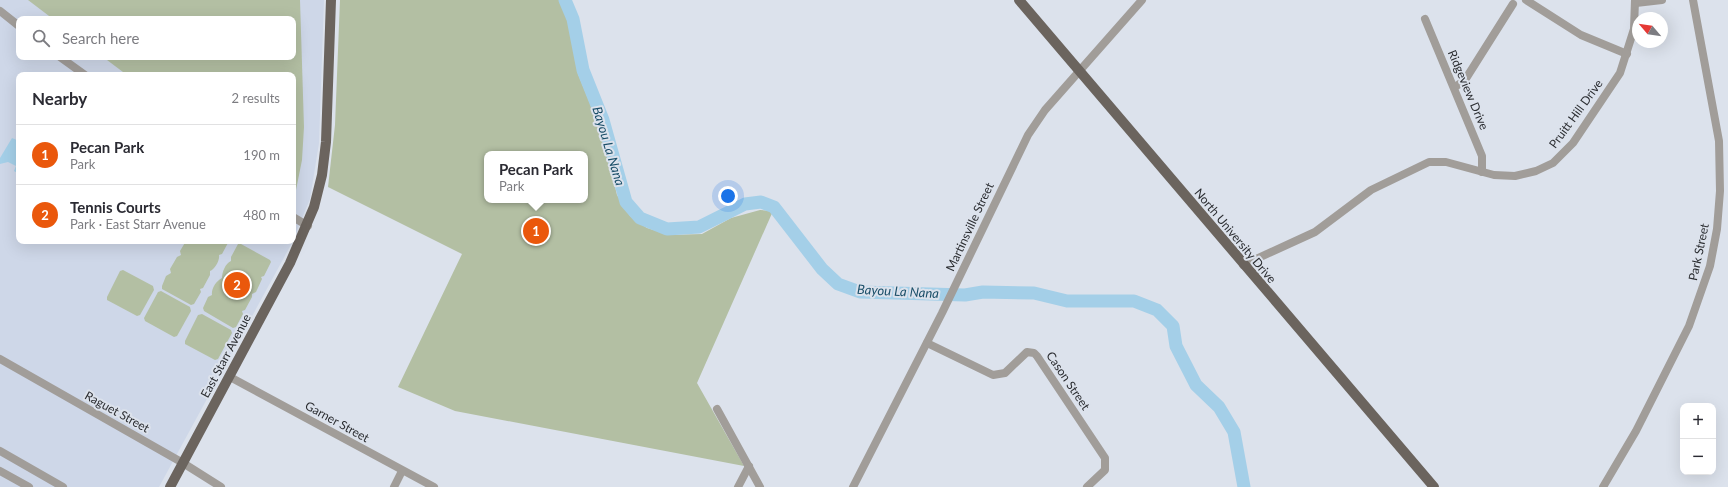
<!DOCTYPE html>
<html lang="en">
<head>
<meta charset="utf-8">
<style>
  :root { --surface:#fff; --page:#f2f2f3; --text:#2b2b33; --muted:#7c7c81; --line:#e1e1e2; --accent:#ea580c }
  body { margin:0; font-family:Lato,sans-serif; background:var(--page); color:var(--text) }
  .controls { position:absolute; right:12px; bottom:12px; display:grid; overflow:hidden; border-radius:8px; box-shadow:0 4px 16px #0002 }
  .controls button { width:36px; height:36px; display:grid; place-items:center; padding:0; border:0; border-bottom:1px solid var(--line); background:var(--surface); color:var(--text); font:20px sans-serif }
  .compass { position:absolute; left:1632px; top:12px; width:36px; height:36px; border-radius:50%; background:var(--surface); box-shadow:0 4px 16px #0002; rotate:299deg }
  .you { position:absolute; left:728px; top:196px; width:14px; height:14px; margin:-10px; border:3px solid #fff; border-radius:50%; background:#1a73e8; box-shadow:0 0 0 6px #1a73e833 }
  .badge { display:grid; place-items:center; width:26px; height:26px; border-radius:50%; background:var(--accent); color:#fff; font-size:13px; font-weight:700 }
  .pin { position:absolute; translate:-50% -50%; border:2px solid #fff; box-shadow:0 1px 4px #0006 }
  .popup { position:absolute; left:484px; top:151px; width:104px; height:52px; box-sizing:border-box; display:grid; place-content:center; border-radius:8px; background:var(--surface); filter:drop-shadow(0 1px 3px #0005); font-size:13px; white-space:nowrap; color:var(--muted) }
  .popup b { font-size:15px; color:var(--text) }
  .popup::after { content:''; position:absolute; left:50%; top:100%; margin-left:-8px; border:8px solid transparent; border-top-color:var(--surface) }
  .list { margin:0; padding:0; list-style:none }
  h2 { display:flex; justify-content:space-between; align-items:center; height:52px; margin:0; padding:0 16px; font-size:17px }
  h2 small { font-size:13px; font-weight:400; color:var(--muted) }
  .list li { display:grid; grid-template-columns:26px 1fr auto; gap:12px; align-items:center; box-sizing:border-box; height:60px; padding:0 16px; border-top:1px solid var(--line) }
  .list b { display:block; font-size:15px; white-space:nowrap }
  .list p { margin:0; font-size:13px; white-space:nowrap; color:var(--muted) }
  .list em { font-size:13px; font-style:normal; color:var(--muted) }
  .icon { flex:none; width:22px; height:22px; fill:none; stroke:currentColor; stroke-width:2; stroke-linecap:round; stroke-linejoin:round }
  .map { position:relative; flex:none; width:1728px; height:487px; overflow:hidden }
  .search { position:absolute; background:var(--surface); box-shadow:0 4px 16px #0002; left:16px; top:16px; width:280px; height:44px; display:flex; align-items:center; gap:10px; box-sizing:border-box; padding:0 14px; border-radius:8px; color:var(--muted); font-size:15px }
  .panel { position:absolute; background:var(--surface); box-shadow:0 4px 16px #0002; left:16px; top:72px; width:280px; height:172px; border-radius:8px }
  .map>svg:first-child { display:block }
</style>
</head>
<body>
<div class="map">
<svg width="1728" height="487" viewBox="0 0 1728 487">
  <rect width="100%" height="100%" fill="#dce2ec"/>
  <path fill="#ced7e8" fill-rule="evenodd" d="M 0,0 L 324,0 L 319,143 L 310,199 L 293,240 L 293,75 L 19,75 L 19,241 L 293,241 L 159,487 L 0,487 ZM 19,19 L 293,19 L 293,57 L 19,57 Z"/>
  <g fill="#b3bfa3" fill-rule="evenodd">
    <polygon points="28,0 300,0 304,127 302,160 296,190 293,188 293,75 127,75 103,57 293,57 293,19 53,19"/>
    <path d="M 340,0 L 562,0 L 569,23 L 578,74 L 601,130 L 617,195 L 630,216 L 647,228 L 670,235 L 702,234 L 731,218 L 760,210 L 773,211 L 697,383 L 744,466 L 455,411 L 398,387 L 462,254 L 328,187 L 335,125 ZM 487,154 L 585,154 L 585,200 L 487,200 Z"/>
    <path d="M 186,241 L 229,241 L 222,254 L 219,255 C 220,260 215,269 210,271 L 210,275 L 203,288 L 200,289 L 201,292 L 194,304 L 191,305 L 162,289 L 162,286 L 166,276 L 171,273 L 170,269 L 177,257 L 181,255 L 180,251 Z"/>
    <path d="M 238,244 L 241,244 L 270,260 L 271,262 L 264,276 L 261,277 L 262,279 L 256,292 L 252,294 L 252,297 L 245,310 L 242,311 L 243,314 L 236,327 L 233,328 L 204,311 L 203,308 L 208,297 L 212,295 C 211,289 216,281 222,278 C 222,272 225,264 231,261 L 231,257 Z"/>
    <polygon points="123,270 153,286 154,290 140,315 137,316 107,300 107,297 120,271"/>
    <polygon points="161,291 190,307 191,311 177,336 174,337 145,321 144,318 158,292"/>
    <polygon points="202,314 231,330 232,333 218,359 215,360 185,344 185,341 198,315"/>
  </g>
  <polygon fill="#a4cfe8" points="12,138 19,141 19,174 14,171 16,166 8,162 0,164 0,158"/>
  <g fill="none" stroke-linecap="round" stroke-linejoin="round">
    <polyline stroke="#a4cfe8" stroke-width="13" points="565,0 573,19 583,70 603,120 626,202 640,218 667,229 699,227 745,204 761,202 774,207 822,269 838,284 860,292 965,295 983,292 1034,293 1067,301 1134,301 1157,310 1173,326 1176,346 1196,385 1219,407 1234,432 1244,487"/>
    <g stroke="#a19d99" stroke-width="8">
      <polyline points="1526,0 1581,35 1627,54"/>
      <polyline points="1636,3 1662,0"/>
      <polyline points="0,11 19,26"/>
      <polyline points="1425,19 1482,156 1482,172"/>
      <polyline points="60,57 85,75"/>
      <polyline points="1455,87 1465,80 1513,4"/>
      <polyline points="293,217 308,226"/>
      <polyline points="1243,265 1315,232 1371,190 1429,162 1446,162 1494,175 1515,176 1536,171 1553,163 1573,143 1620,73 1634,29 1635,0"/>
      <polyline points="927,343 993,375 1005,373 1027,352 1034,353 1037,356 1105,458 1105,470 1087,487"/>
      <polyline points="0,359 183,463 221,487"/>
      <polyline points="230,377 434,487"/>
      <polyline points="717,409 760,487"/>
      <polyline points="0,451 63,487"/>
      <polyline points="0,471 29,487"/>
      <polyline points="394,487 402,471"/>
      <polyline points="738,487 749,466"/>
      <polyline points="853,487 942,313 1028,135 1045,110 1142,0"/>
      <polyline points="1603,487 1636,431 1689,326 1710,266 1717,229 1720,191 1719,141 1693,0"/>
    </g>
    <g stroke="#6b645e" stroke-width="10">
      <polyline points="1019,0 1434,487"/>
      <polyline points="170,487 290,263 314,207 322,175 326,142 331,0"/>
    </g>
  </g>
  <g text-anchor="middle" stroke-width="4" stroke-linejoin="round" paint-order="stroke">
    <g font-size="12" fill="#2b2d31" stroke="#dce2ec">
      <text transform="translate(1468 90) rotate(67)" y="4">Ridgeview Drive</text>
      <text transform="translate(1576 114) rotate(-54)" y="4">Pruitt Hill Drive</text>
      <text transform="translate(970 227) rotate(-65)" y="4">Martinsville Street</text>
      <text transform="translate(1235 236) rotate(50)" y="4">North University Drive</text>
      <text transform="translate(1699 252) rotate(-78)" y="4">Park Street</text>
      <text transform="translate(226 356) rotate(-62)" y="4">East Starr Avenue</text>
      <text transform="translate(1068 381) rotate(56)" y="4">Cason Street</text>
      <text transform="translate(117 412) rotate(29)" y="4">Raguet Street</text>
      <text transform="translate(337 422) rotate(29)" y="4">Garner Street</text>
    </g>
    <g font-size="13" font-style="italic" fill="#1a4e68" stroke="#dce2ec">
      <text transform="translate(609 146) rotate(73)" y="5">Bayou La Nana</text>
      <text transform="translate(898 291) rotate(3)" y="5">Bayou La Nana</text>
    </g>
  </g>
</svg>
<div class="controls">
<button>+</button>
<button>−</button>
</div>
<svg class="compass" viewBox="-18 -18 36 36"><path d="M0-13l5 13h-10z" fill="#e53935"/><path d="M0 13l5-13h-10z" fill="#7c7c81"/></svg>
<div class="you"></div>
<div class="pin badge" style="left:536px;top:231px">1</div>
<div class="popup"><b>Pecan Park</b>Park</div>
<div class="pin badge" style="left:237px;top:285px">2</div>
<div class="search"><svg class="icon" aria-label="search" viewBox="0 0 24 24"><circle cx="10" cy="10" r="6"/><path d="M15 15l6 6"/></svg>Search here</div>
<section class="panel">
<h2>Nearby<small>2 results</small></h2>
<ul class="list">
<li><span class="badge">1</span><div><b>Pecan Park</b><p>Park</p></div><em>190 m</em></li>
<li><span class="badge">2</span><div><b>Tennis Courts</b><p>Park · East Starr Avenue</p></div><em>480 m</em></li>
</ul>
</section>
</div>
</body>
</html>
